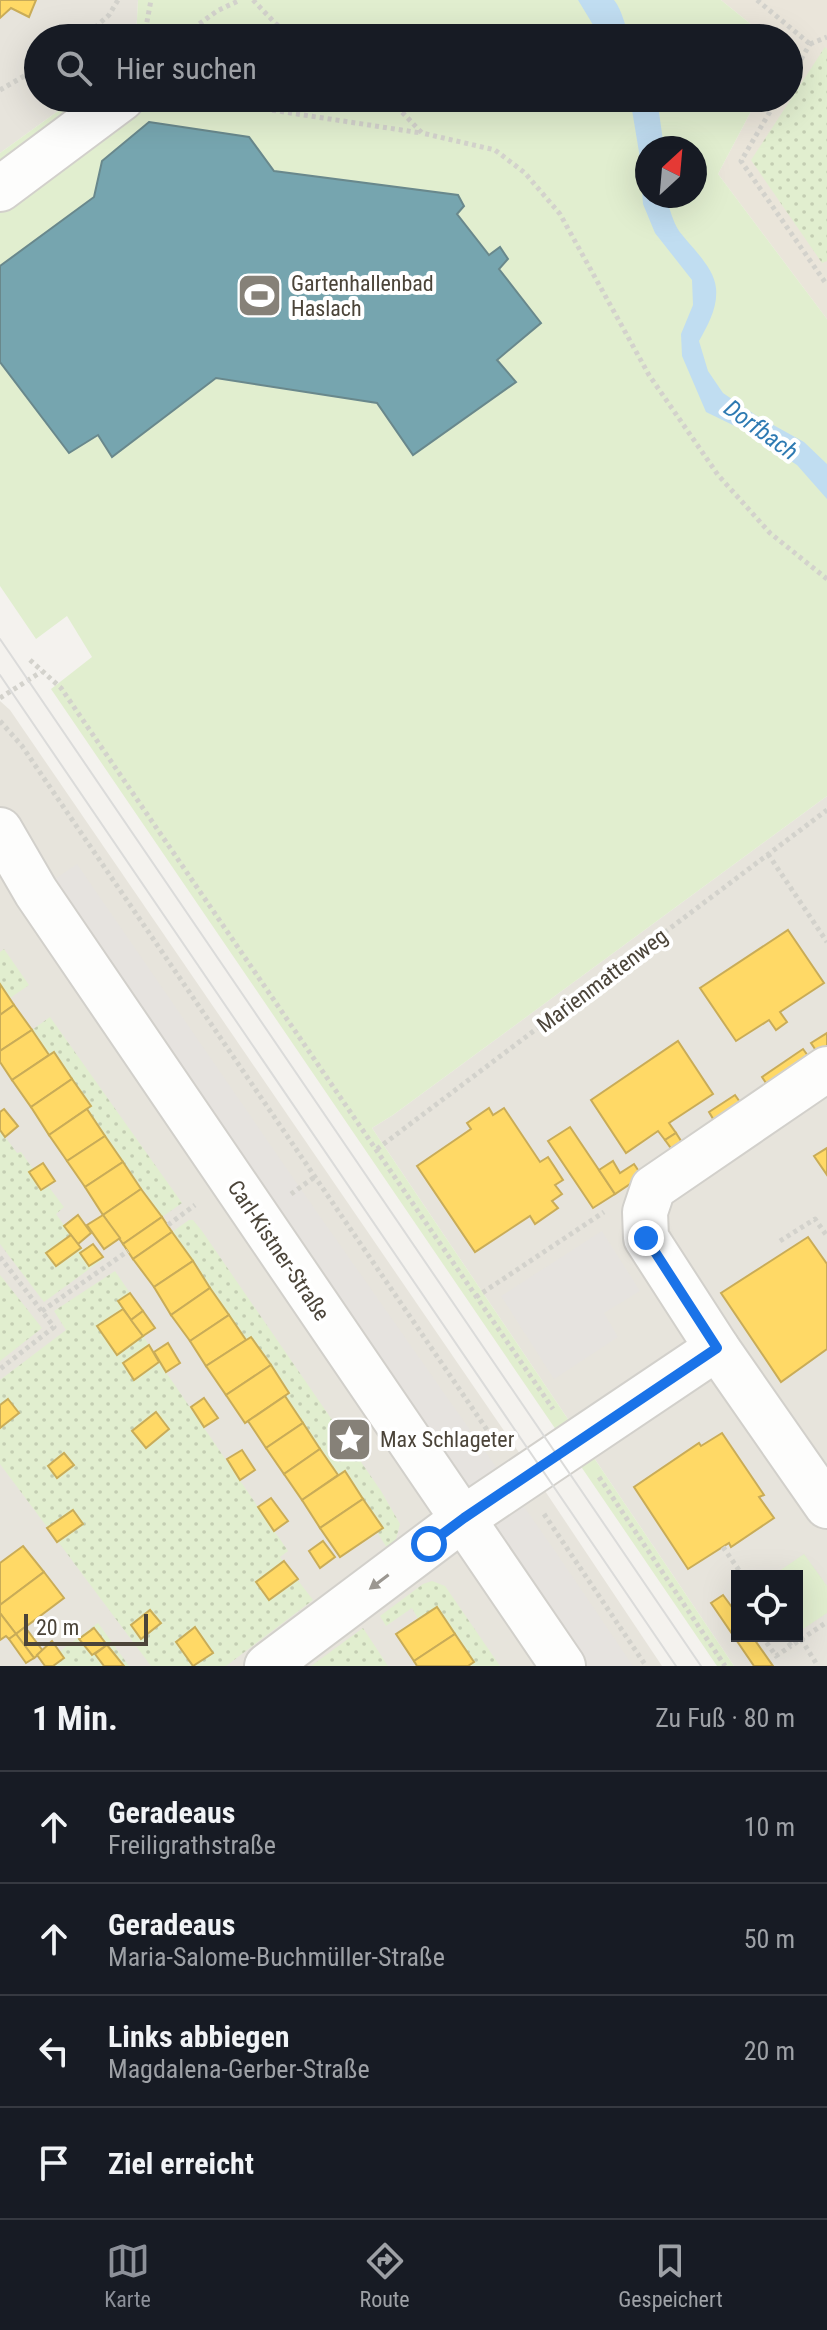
<!DOCTYPE html>
<html lang="de">
<head>
<meta charset="utf-8">
<style>
  :root { --surface:#171b24; --page:#242831; --text:#f1f3f6; --muted:#9ea1a6; --line:#363941; --accent:#8c9099 }
  body { margin:0; font-family:"Roboto Condensed",sans-serif; background:var(--page); color:var(--text) }
  .controls { position:absolute; right:24px; bottom:24px; display:grid; overflow:hidden; border-radius:0px; box-shadow:0 8px 32px #0002 }
  .controls button { width:72px; height:72px; display:grid; place-items:center; padding:0; border:0; border-bottom:2px solid var(--line); background:var(--surface); color:var(--text); font:40px sans-serif }
  .compass { position:absolute; left:635px; top:136px; width:72px; height:72px; border-radius:50%; background:var(--surface); box-shadow:0 8px 32px #0002; rotate:26deg }
  .scale { position:absolute; left:24px; bottom:20px; width:124px; box-sizing:border-box; padding-left:8px; border:4px solid #4b4439; border-top:0; font-size:22px; line-height:28px; white-space:nowrap; color:#4b4439; -webkit-text-stroke:6px #fff; paint-order:stroke }
  .stop { position:absolute; width:24px; height:24px; margin:-18px; border:6px solid #1a73e8; border-radius:50%; background:#fff }
  .stop.end { background:#1a73e8; border-color:#fff; box-shadow:0 2px 8px #0008 }
  .list { margin:0; padding:0; list-style:none }
  h2 { display:flex; justify-content:space-between; align-items:center; height:104px; margin:0; padding:0 32px; font-size:34px }
  h2 small { font-size:26px; font-weight:400; color:var(--muted) }
  .list li { display:grid; grid-template-columns:52px 1fr auto; gap:24px; align-items:center; box-sizing:border-box; height:112px; padding:0 32px; border-top:2px solid var(--line) }
  .list b { display:block; font-size:30px; white-space:nowrap }
  .list p { margin:0; font-size:26px; white-space:nowrap; color:var(--muted) }
  .list em { font-size:26px; font-style:normal; color:var(--muted) }
  .icon { flex:none; width:44px; height:44px; fill:none; stroke:currentColor; stroke-width:2; stroke-linecap:round; stroke-linejoin:round }
  .map { position:relative; flex:none; width:827px; height:1666px; overflow:hidden }
  .search { position:absolute; background:var(--surface); box-shadow:0 8px 32px #0002; left:24px; right:24px; top:24px; height:88px; display:flex; align-items:center; gap:20px; box-sizing:border-box; padding:0 28px; border-radius:44px; color:var(--muted); font-size:30px }
  .sheet { height:552px; background:var(--surface) }
  nav { display:flex; justify-content:space-around; align-items:center; box-sizing:border-box; height:112px; border-top:2px solid var(--line); background:var(--surface); font-size:22px; color:var(--muted) }
  nav a { display:grid; justify-items:center; gap:4px }
  nav .on { color:var(--accent) }
  .map>svg:first-child { display:block }
</style>
</head>
<body>
<div class="map">
<svg width="827" height="1666" viewBox="0 0 827 1666">
  <defs>
    <pattern id="grass-dots" width="8" height="8" patternUnits="userSpaceOnUse" patternTransform="scale(2)"><rect width="8" height="8" fill="#e1eecf"/><path d="M2 2h.1M6 6h.1" fill="none" stroke="#c3cdb2" stroke-width="1.8" stroke-linecap="round"/></pattern>
  </defs>
  <rect width="100%" height="100%" fill="#f4f2ee"/>
  <g fill="#e7e4dc" fill-rule="evenodd">
    <polygon points="0,0 138,0 136,38 38,38 38,98 76,98 0,153"/>
    <polygon points="0,701 10,710 533,1473 662,1666 0,1666"/>
    <path d="M 827,796 L 827,1666 L 734,1666 L 372,1128 L 393,1115 ZM 737,1576 L 797,1576 L 797,1636 L 737,1636 Z"/>
  </g>
  <polygon fill="#eae5da" points="721,0 827,0 827,319 718,174 758,98 789,98 789,38 768,38"/>
  <g fill="url(#grass-dots)">
    <polygon points="825,47 827,49 827,261 822,263 751,160"/>
    <polygon points="4,949 29,985 10,998 0,984 0,952"/>
    <polygon points="50,1017 182,1203 162,1217 87,1109 90,1106 54,1052 49,1055 32,1030"/>
    <polygon points="0,1130 17,1153 21,1152 33,1169 43,1163 55,1181 48,1186 64,1207 56,1214 82,1250 93,1244 103,1259 44,1302 0,1244"/>
    <polygon points="189,1220 193,1220 202,1231 381,1491 400,1524 395,1543 387,1548 377,1532 383,1527 345,1472 338,1475 285,1396 289,1393 251,1337 246,1340 172,1232"/>
    <polygon points="115,1271 130,1293 118,1301 123,1309 98,1326 117,1355 143,1336 149,1345 123,1364 134,1379 159,1362 288,1551 280,1557 313,1600 226,1666 151,1666 0,1464 0,1380 66,1330 54,1311"/>
    <polygon points="0,1275 42,1328 0,1361"/>
    <polygon points="432,1581 445,1586 500,1666 470,1666 473,1661 437,1607 418,1619 412,1608 386,1626 380,1616 423,1584"/>
    <polygon points="98,1623 129,1666 53,1666 59,1652"/>
    <polygon points="363,1628 388,1666 311,1666"/>
  </g>
  <g fill="#e1eecf" fill-rule="evenodd">
    <polygon points="138,0 721,0 768,38 136,38"/>
    <path d="M 76,98 L 758,98 L 718,174 L 827,319 L 827,796 L 393,1115 L 372,1128 L 734,1666 L 717,1666 L 51,689 L 92,657 L 67,616 L 36,639 L 0,586 L 0,153 ZM 647,148 L 695,148 L 695,196 L 647,196 Z"/>
    <polygon points="804,1554 827,1586 827,1613 797,1633 797,1576 772,1576"/>
  </g>
  <g fill="#e6e3df">
    <polygon points="77,864 300,1188 555,1551 633,1666 563,1666 36,892"/>
    <polygon points="602,1231 640,1291 604,1313 618,1337 554,1379 501,1296"/>
  </g>
  <g fill="#c0ddf1">
    <path d="M 578,0 L 614,0 C 623,11 624,26 631,38 L 601,38 Z"/>
    <path d="M 630,98 L 657,98 L 664,148 L 647,148 L 647,196 L 666,196 C 669,207 673,222 679,231 C 691,247 714,267 716,288 C 718,307 708,325 699,341 L 708,371 L 723,393 L 757,416 L 804,442 L 827,464 L 827,499 L 797,465 L 741,429 L 706,412 L 682,356 L 681,334 L 693,305 L 692,280 L 655,233 L 643,204 L 639,152 Z"/>
  </g>
  <g fill="#ffd966" stroke="#c9ac58" stroke-width="2">
    <polygon points="0,0 36,0 29,17 11,8 0,18"/>
    <polygon points="788,930 824,983 780,1012 787,1022 776,1030 769,1020 736,1041 700,988"/>
    <polygon points="0,984 14,1005 0,1015"/>
    <polygon points="14,1005 32,1030 0,1051 0,1015"/>
    <polygon points="32,1030 49,1055 12,1080 0,1062 0,1051"/>
    <polygon points="827,1033 827,1050 819,1055 811,1043"/>
    <polygon points="678,1041 713,1094 669,1123 676,1133 665,1140 658,1131 626,1153 591,1100"/>
    <polygon points="803,1049 811,1060 770,1089 762,1077"/>
    <polygon points="54,1052 72,1079 31,1107 12,1080"/>
    <polygon points="72,1079 91,1106 49,1135 31,1107"/>
    <polygon points="735,1095 742,1105 715,1122 709,1112"/>
    <polygon points="489,1108 493,1115 504,1108 540,1162 548,1157 563,1180 555,1185 562,1194 552,1201 558,1208 535,1224 530,1216 475,1252 417,1166 471,1129 467,1123"/>
    <polygon points="4,1109 18,1126 5,1137 0,1130 0,1112"/>
    <polygon points="87,1109 105,1136 67,1161 49,1135"/>
    <polygon points="570,1127 615,1194 593,1208 548,1141"/>
    <polygon points="676,1133 683,1144 673,1151 665,1140"/>
    <polygon points="105,1136 123,1162 85,1187 67,1161"/>
    <polygon points="827,1148 827,1175 814,1156"/>
    <polygon points="613,1161 620,1173 634,1164 642,1176 615,1194 599,1170"/>
    <polygon points="123,1162 141,1189 103,1215 85,1187"/>
    <polygon points="43,1163 55,1181 41,1190 29,1172"/>
    <polygon points="141,1189 162,1217 123,1244 103,1215"/>
    <polygon points="78,1215 91,1233 78,1244 64,1226"/>
    <polygon points="103,1215 120,1238 104,1249 87,1225"/>
    <polygon points="162,1217 172,1232 133,1259 123,1244"/>
    <polygon points="172,1232 193,1261 154,1287 133,1259"/>
    <polygon points="71,1235 81,1248 56,1266 46,1253"/>
    <polygon points="808,1237 827,1264 827,1349 781,1382 721,1293"/>
    <polygon points="93,1244 103,1257 89,1266 80,1253"/>
    <polygon points="193,1261 210,1288 171,1315 154,1287"/>
    <polygon points="210,1288 229,1315 190,1341 171,1315"/>
    <polygon points="130,1293 143,1311 131,1320 118,1301"/>
    <polygon points="123,1309 143,1336 117,1355 97,1326"/>
    <polygon points="143,1311 155,1328 143,1336 131,1320"/>
    <polygon points="229,1315 246,1340 206,1366 190,1341"/>
    <polygon points="251,1337 271,1365 226,1395 206,1366"/>
    <polygon points="168,1343 180,1363 166,1372 154,1352"/>
    <polygon points="149,1345 159,1362 134,1380 123,1363"/>
    <polygon points="271,1365 289,1393 245,1423 226,1395"/>
    <polygon points="285,1396 303,1423 266,1448 248,1421"/>
    <polygon points="204,1398 218,1418 204,1427 191,1407"/>
    <polygon points="8,1399 19,1413 0,1428 0,1405"/>
    <polygon points="156,1412 169,1429 146,1448 132,1431"/>
    <polygon points="303,1423 320,1449 284,1474 266,1448"/>
    <polygon points="722,1433 764,1495 759,1497 774,1518 731,1547 729,1543 688,1569 634,1487 699,1443 701,1446"/>
    <polygon points="320,1449 338,1475 302,1500 284,1474"/>
    <polygon points="242,1450 255,1470 240,1480 227,1459"/>
    <polygon points="64,1453 74,1465 57,1478 48,1466"/>
    <polygon points="345,1471 363,1499 320,1528 302,1500"/>
    <polygon points="271,1498 288,1521 274,1531 258,1507"/>
    <polygon points="363,1499 383,1528 340,1557 320,1528"/>
    <polygon points="73,1510 83,1524 57,1542 47,1528"/>
    <polygon points="323,1541 335,1557 320,1568 309,1551"/>
    <polygon points="23,1546 44,1572 0,1605 0,1563"/>
    <polygon points="284,1561 298,1579 269,1600 256,1582"/>
    <polygon points="44,1572 64,1598 16,1634 0,1613 0,1605"/>
    <polygon points="723,1595 737,1614 737,1636 752,1636 773,1666 754,1666 711,1603"/>
    <polygon points="437,1607 455,1634 414,1661 396,1634"/>
    <polygon points="150,1610 161,1623 141,1639 131,1625"/>
    <polygon points="0,1613 16,1634 9,1639 6,1636 0,1640"/>
    <polygon points="25,1627 43,1651 34,1658 16,1634"/>
    <polygon points="195,1627 213,1653 193,1666 176,1642"/>
    <polygon points="94,1628 107,1645 92,1655 79,1639"/>
    <polygon points="16,1634 34,1658 26,1663 9,1639"/>
    <polygon points="455,1634 474,1662 468,1666 417,1666 414,1661"/>
    <polygon points="52,1641 64,1658 53,1666 45,1666 37,1655"/>
    <polygon points="107,1645 124,1666 104,1666 95,1654"/>
  </g>
  <polygon fill="#76a5af" stroke="#69888c" stroke-width="2" points="149,122 249,137 274,171 458,195 464,206 457,214 489,255 500,247 508,259 499,269 541,323 497,360 516,382 413,455 377,403 216,378 112,457 98,435 69,453 0,362 0,266 94,197 102,161"/>
  <g fill="none" stroke-linecap="round" stroke-linejoin="round">
    <defs>
      <g id="minor">
        <polyline points="0,189 122,98"/>
        <polyline points="0,830 36,892 563,1666"/>
        <polyline points="827,1069 653,1188 645,1212 646,1238 717,1348 827,1506"/>
        <polyline points="267,1666 464,1518 717,1348"/>
      </g>
    </defs>
    <use href="#minor" stroke="#d2d0cb" stroke-width="48"/>
    <g stroke="#d3d2cc" stroke-width="5" stroke-dasharray="4 4" stroke-linecap="butt">
      <polyline points="253,0 276,24 296,38"/>
      <polyline points="757,0 810,44"/>
      <polyline points="83,38 109,15 118,0"/>
      <polyline points="144,38 151,0"/>
      <polyline points="180,38 217,11 240,0"/>
      <polyline points="810,44 827,37"/>
      <polyline points="789,80 810,44"/>
      <polyline points="0,90 38,68"/>
      <polyline points="177,98 245,106 421,133"/>
      <polyline points="383,98 399,109 422,133 495,150 525,173 560,214 649,375 718,475 770,533 827,579"/>
      <polyline points="778,98 741,161 827,285"/>
      <polyline points="30,660 61,688 553,1409"/>
      <polyline points="0,698 41,672"/>
      <polyline points="0,721 22,746 498,1446"/>
      <polyline points="768,854 827,942"/>
      <polyline points="377,1149 827,810"/>
      <polyline points="291,1194 316,1176"/>
      <polyline points="168,1225 195,1205"/>
      <polyline points="780,1241 815,1219 827,1236"/>
      <polyline points="0,1257 54,1327 0,1369"/>
      <polyline points="476,1297 604,1212"/>
      <polyline points="42,1311 128,1251"/>
      <polyline points="599,1477 725,1666"/>
      <polyline points="544,1514 646,1666"/>
      <polyline points="723,1547 743,1576"/>
      <polyline points="737,1590 733,1594 737,1600"/>
      <polyline points="762,1636 776,1656 791,1646"/>
      <polyline points="784,1636 791,1646 827,1622"/>
      <polyline points="801,1639 816,1663"/>
    </g>
    <use href="#minor" stroke="#fdfdfc" stroke-width="44"/>
    <g stroke="#dbdbda" stroke-width="2">
      <polyline points="0,639 701,1666"/>
      <polyline points="0,675 676,1666"/>
    </g>
  </g>
  <defs><path id="oneway-solid" d="M-6-.8H1V-3.2L6.5 0L1 3.2V.8H-6Z" transform="scale(2)"/></defs>
  <use fill="#9b9791" href="#oneway-solid" transform="translate(379 1582) rotate(143)"/>
  <g fill="none" stroke-linecap="round" stroke-linejoin="round">
    <polyline stroke="#1a73e8" stroke-width="10" points="429,1544 464,1518 717,1348 646,1238"/>
  </g>
  <defs>
    <symbol id="stadium-square" viewBox="-11 -11 22 22"><rect x="-9" y="-9" width="18" height="18" rx="4" fill="#868178" stroke="#fff"/><path d="M0-5a6.5 5 0 1 0 0 10a6.5 5 0 1 0 0-10ZM-3.5-1.8h7v3.6h-7Z" fill="#fff"/></symbol>
    <symbol id="sight-square" viewBox="-11 -11 22 22"><rect x="-9" y="-9" width="18" height="18" rx="4" fill="#868178" stroke="#fff"/><path d="M0-6L1.8-2.2L6-1.7L2.9 1.2L3.7 5.4L0 3.3L-3.7 5.4L-2.9 1.2L-6-1.7L-1.8-2.2Z" fill="#fff"/></symbol>
  </defs>
  <g fill-rule="evenodd">
    <use href="#stadium-square" x="234" y="270" width="51" height="51"/>
    <use href="#sight-square" x="324" y="1414" width="51" height="51"/>
  </g>
  <g text-anchor="middle" stroke-width="8" stroke-linejoin="round" paint-order="stroke">
    <g font-size="22" fill="#4b4439" stroke="#fff" text-anchor="start">
      <text x="291" y="291">Gartenhallenbad<tspan x="291" dy="25">Haslach</tspan></text>
      <text x="380" y="1447">Max Schlageter</text>
    </g>
    <g font-size="22" fill="#4b4439" stroke="#fff">
      <text transform="translate(602 980) rotate(-37)" y="8">Marienmattenweg</text>
      <text transform="translate(279 1250) rotate(56)" y="8">Carl-Kistner-Straße</text>
    </g>
    <g font-size="24" font-style="italic" fill="#2e7ab2" stroke="#fff">
      <text transform="translate(761 430) rotate(36)" y="8">Dorfbach</text>
    </g>
  </g>
</svg>
<div class="controls">
<button><svg class="icon" aria-label="locate" viewBox="0 0 24 24"><circle cx="12" cy="12" r="6"/><path d="M12 2v4M12 18v4M2 12h4M18 12h4"/></svg></button>
</div>
<svg class="compass" viewBox="-18 -18 36 36"><path d="M0-13l5 13h-10z" fill="#e53935"/><path d="M0 13l5-13h-10z" fill="#9ea1a6"/></svg>
<div class="scale">20 m</div>
<div class="stop" style="left:429px;top:1544px"></div>
<div class="stop end" style="left:646px;top:1238px"></div>
<div class="search"><svg class="icon" aria-label="search" viewBox="0 0 24 24"><circle cx="10" cy="10" r="6"/><path d="M15 15l6 6"/></svg>Hier suchen</div>
</div>
<section class="sheet">
<h2>1 Min.<small>Zu Fuß · 80 m</small></h2>
<ul class="list">
<li><svg class="icon" aria-label="ahead" viewBox="0 0 24 24"><path d="M12 20V5M6 11l6-6 6 6"/></svg><div><b>Geradeaus</b><p>Freiligrathstraße</p></div><em>10 m</em></li>
<li><svg class="icon" aria-label="ahead" viewBox="0 0 24 24"><path d="M12 20V5M6 11l6-6 6 6"/></svg><div><b>Geradeaus</b><p>Maria-Salome-Buchmüller-Straße</p></div><em>50 m</em></li>
<li><svg class="icon" aria-label="left" viewBox="0 0 24 24"><path d="M17 20v-9H6M10 6l-5 5 5 5"/></svg><div><b>Links abbiegen</b><p>Magdalena-Gerber-Straße</p></div><em>20 m</em></li>
<li><svg class="icon" aria-label="arrive" viewBox="0 0 24 24"><path d="M6 21V4h12l-3 4 3 4H6"/></svg><div><b>Ziel erreicht</b></div></li>
</ul>
</section>
<nav>
<a class="on"><svg class="icon" aria-label="map" viewBox="0 0 24 24"><path d="M3 6l6-2 6 2 6-2v14l-6 2-6-2-6 2zM9 4v14M15 6v14"/></svg>Karte</a>
<a><svg class="icon" aria-label="directions" viewBox="0 0 24 24"><path d="M12 3l9 9-9 9-9-9zM9 14v-3h6M13 9l2 2-2 2"/></svg>Route</a>
<a><svg class="icon" aria-label="saved" viewBox="0 0 24 24"><path d="M7 4h10v16l-5-4-5 4z"/></svg>Gespeichert</a>
</nav>
</body>
</html>
